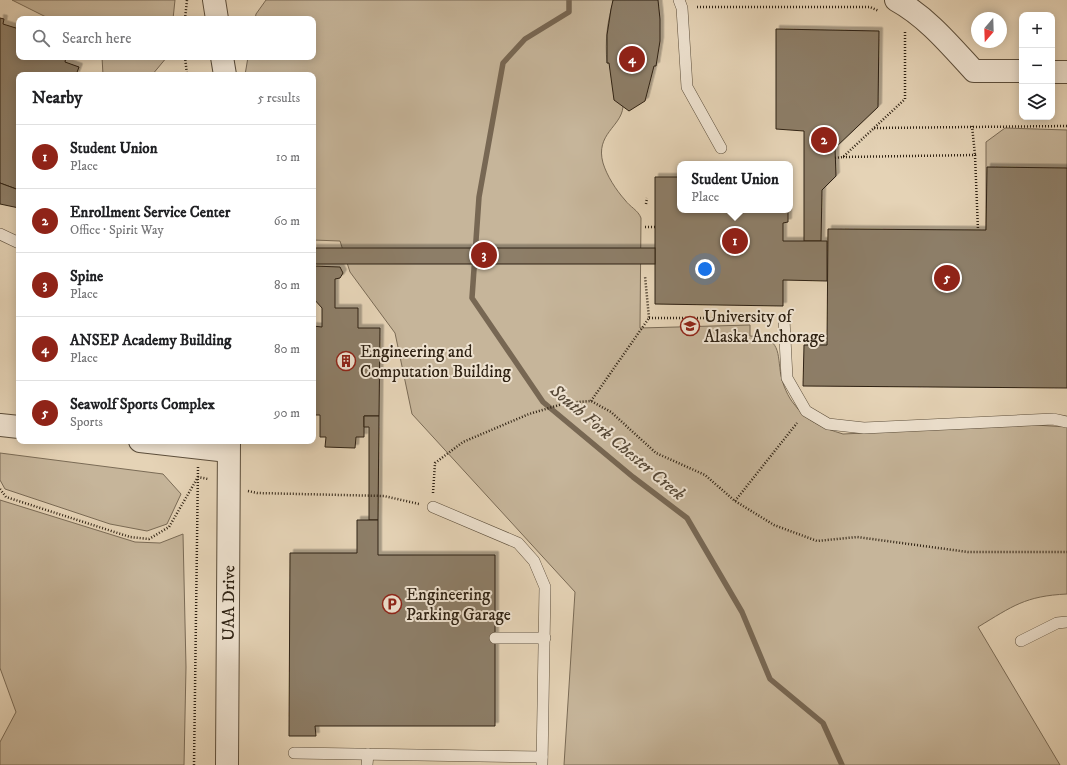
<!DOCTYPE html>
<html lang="en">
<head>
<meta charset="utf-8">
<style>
  :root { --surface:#fff; --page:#f2f2f2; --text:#202124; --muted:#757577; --line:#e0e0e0; --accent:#8f2418 }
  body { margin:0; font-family:"IM FELL DW Pica",serif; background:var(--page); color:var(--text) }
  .controls { position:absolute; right:12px; top:12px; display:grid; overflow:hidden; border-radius:8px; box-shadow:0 2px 10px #0003 }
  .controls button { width:36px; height:36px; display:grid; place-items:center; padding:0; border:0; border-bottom:1px solid var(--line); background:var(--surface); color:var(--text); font:20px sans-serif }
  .compass { position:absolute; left:971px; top:12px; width:36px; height:36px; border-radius:50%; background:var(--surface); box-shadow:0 2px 10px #0003; rotate:199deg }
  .you { position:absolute; left:705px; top:269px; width:14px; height:14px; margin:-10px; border:3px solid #fff; border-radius:50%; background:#1a73e8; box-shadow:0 0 0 6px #1a73e833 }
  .badge { display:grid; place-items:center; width:26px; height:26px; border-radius:50%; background:var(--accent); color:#fff; font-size:13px; font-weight:700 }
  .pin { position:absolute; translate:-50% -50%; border:2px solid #fff; box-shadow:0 1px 4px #0006 }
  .popup { position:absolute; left:677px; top:161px; width:116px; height:52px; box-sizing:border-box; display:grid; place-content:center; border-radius:8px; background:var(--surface); filter:drop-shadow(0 1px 3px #0005); font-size:13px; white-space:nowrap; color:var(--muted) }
  .popup b { font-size:15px; color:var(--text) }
  .popup::after { content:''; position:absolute; left:50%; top:100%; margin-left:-8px; border:8px solid transparent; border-top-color:var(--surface) }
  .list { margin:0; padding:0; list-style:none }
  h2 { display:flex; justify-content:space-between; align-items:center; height:52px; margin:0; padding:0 16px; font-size:17px }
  h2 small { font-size:13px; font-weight:400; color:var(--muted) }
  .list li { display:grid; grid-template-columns:26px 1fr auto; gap:12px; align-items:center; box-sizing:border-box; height:64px; padding:0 16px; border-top:1px solid var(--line) }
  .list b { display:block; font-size:15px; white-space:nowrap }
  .list p { margin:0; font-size:13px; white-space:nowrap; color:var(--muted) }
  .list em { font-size:13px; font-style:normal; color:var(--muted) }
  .icon { flex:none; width:22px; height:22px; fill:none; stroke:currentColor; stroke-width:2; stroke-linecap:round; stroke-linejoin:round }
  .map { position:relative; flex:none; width:1067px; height:765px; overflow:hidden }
  .search { position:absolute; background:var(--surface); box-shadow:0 2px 10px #0003; left:16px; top:16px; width:300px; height:44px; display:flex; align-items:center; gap:10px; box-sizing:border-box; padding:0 14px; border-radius:8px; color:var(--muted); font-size:15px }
  .panel { position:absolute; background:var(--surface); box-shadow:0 2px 10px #0003; left:16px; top:72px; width:300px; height:372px; border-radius:8px }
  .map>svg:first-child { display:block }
</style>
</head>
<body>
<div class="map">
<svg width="1067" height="765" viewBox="0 0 1067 765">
  <defs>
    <filter id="shadow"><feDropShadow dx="3.5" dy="-3.5" stdDeviation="0" flood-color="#0004"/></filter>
  </defs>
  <rect width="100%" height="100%" fill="#e5d3b6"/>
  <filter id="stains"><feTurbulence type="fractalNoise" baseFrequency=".005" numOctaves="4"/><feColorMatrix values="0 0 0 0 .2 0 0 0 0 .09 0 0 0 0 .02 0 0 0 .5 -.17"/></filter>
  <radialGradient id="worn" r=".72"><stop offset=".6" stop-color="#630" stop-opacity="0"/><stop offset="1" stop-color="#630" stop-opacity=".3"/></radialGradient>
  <g fill="#c6b59a" stroke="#7a6b56">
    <polygon points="12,0 175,0 173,19 50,19"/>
    <path d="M 266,0 L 614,0 C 607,21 605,41 607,63 L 609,63 C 612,73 623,99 623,107 C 621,127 595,134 603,163 C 607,176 616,190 625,200 C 630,207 638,210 641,218 L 640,328 L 750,325 L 750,336 C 782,337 777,353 781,376 C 783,385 788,397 794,404 C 806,421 823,428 843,434 L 1035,425 L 1067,427 L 1067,594 C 1025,596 1013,606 978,627 L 1060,765 L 564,765 L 575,592 L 412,414 L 395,333 L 350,272 L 340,241 L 313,240 L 313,75 L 245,75 L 248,57 L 313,57 L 313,19 L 255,19 L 256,14 Z"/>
    <polygon points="102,57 167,57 152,75 103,75"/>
    <polygon points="1005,128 1067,130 1067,253 986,253 986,142"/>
    <polygon points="0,453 163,474 181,494 167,524 147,531 110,524 5,489 0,480"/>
    <polygon points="0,500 135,542 160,543 183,534 186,667 184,765 0,765 0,742 16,712 0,668"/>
  </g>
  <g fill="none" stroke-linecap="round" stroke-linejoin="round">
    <polyline stroke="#776753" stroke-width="5.5" points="569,0 569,12 525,39 503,63 479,197 472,298 543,402 633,477 687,518 742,612 770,679 823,723 842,765"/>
  </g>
  <g fill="#8d7e67" stroke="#2e2112" filter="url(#shadow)">
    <polygon points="658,0 660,19 660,41 656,66 654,66 645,101 629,111 614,100 609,63 607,63 607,35 611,9 613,0"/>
    <polygon points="0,18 4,19 3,24 19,29 19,57 66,57 65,62 79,67 76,75 19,75 19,190 0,183"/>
    <polygon points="776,29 879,31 878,107 835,148 836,176 822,190 821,241 804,241 804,131 776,129"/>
    <polygon points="987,167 1067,168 1067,388 803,386 804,345 827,345 828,229 986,230"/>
    <polygon points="655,177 680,177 680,210 788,210 788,222 783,223 783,241 827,241 827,281 783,280 783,306 655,304"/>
    <polygon points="0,183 19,190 19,208 0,204"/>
    <rect x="313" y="248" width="342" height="16"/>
    <polygon points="313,266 340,267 343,273 340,278 335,279 335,308 358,308 358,328 380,328 379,416 364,416 364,437 356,437 355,448 325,447 326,437 320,437 320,415 313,415 313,326 322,327 322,308 313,298"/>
    <polygon points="364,416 379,416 378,520 369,520 369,427 364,427"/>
    <polygon points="357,520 378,520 378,555 495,555 495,726 315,726 316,736 289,736 290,553 357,553"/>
  </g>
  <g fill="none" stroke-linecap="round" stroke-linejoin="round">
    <defs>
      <g id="lane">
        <polyline points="679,0 682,8 687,87 721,148"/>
        <polyline points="0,234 19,243"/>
        <polyline points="784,319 787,378 806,411 828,424 864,428 1053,419 1067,422"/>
        <polyline points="433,507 518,543 534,561 545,587 542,765"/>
        <polyline points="495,638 545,638"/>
        <polyline points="1021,641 1057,623 1067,622"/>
        <polyline points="294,753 542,757"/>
        <polyline points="367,765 368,754"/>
      </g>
      <g id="street">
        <polyline points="214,0 217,19"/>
        <path d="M 896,0 C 927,17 950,45 974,71 L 1022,71"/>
        <polyline points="222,57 225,75"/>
        <polyline points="1052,72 1067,72"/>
        <polyline points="0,425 19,427"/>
        <polyline points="140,441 228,451"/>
        <path id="s1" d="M 227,765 L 229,441"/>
      </g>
    </defs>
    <use href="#lane" stroke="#5c4e3b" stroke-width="12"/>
    <use href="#street" stroke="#5c4e3b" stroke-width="24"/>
    <g stroke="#2e2112" stroke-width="2.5" stroke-dasharray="1 2" stroke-linecap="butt">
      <polyline points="697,7 870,7 879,11"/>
      <polyline points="185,19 187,0"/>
      <polyline points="185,57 187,75"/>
      <polyline points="972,126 975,155"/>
      <polyline points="874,128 1067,126"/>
      <polyline points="843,157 975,155 978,230"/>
      <polyline points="835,158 843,157 905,99 905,30"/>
      <polyline points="646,204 647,198"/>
      <polyline points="645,227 655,227"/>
      <polyline points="649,318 771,318"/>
      <polyline points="591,401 649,318 645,276"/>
      <polyline points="0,489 6,497 130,537 149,539 169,527 198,477 208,479"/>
      <polyline points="248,491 257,493 384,496 419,504"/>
      <polyline points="433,493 435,463 463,442 529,414 566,403 591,401 611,412 656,453 705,475 735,501 774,525 817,541 857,537 968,552 1067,552"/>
      <polyline points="735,501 797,423"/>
      <polyline points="194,765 198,467"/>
    </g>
    <use href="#lane" stroke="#eee2d0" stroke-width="11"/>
    <use href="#street" stroke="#eee2d0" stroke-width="22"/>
  </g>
  <defs>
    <symbol id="university-ring" viewBox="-11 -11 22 22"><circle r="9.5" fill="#eee2d0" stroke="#8f2418" stroke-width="1.5"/><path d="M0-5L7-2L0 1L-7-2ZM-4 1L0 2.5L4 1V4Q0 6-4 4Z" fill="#8f2418"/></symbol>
    <symbol id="building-ring" viewBox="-11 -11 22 22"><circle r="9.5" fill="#eee2d0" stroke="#8f2418" stroke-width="1.5"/><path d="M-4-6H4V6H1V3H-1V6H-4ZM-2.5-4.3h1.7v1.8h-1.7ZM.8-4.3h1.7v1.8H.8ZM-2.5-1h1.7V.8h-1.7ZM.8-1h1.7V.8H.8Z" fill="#8f2418"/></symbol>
    <symbol id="parking-ring" viewBox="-11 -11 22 22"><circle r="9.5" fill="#eee2d0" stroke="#8f2418" stroke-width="1.5"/><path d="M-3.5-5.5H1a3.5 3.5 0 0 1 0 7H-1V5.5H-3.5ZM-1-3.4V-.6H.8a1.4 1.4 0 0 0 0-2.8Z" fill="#8f2418"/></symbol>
  </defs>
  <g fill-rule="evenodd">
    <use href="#university-ring" x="679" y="315" width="22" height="22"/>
    <use href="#building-ring" x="335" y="350" width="22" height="22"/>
    <use href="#parking-ring" x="381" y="593" width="22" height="22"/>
  </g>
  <g text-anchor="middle" stroke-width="4" stroke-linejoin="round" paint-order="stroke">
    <g font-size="17" fill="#2e2112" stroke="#eee2d0" text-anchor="start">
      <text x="704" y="322">University of<tspan x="704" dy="20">Alaska Anchorage</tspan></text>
      <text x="360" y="357">Engineering and<tspan x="360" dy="20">Computation Building</tspan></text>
      <text x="406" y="600">Engineering<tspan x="406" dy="20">Parking Garage</tspan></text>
    </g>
    <g font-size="17" fill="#2e2112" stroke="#eee2d0">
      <text dy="6" stroke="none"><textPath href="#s1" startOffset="162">UAA Drive</textPath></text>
    </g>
    <g font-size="18" font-style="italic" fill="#584a38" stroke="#eee2d0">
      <text transform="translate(618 442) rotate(40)" y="6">South Fork Chester Creek</text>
    </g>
  </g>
  <rect width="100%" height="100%" filter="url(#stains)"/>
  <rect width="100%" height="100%" fill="url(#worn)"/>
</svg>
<div class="controls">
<button>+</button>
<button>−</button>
<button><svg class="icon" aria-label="layers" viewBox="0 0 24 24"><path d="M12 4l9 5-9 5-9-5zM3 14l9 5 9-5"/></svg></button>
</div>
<svg class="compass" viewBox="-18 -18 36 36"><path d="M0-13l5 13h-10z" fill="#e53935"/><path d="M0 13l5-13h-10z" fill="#757577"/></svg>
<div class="you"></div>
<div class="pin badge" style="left:735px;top:241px">1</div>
<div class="popup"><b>Student Union</b>Place</div>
<div class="pin badge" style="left:824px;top:140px">2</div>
<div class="pin badge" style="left:484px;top:255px">3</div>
<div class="pin badge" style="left:632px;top:59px">4</div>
<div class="pin badge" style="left:947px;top:278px">5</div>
<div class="search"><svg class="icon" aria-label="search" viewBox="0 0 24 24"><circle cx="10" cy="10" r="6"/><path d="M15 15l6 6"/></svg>Search here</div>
<section class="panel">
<h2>Nearby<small>5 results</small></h2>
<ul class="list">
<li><span class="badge">1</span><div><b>Student Union</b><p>Place</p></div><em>10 m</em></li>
<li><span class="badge">2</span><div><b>Enrollment Service Center</b><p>Office · Spirit Way</p></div><em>60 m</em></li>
<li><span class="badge">3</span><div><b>Spine</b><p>Place</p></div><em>80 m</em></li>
<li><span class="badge">4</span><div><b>ANSEP Academy Building</b><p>Place</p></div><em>80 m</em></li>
<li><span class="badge">5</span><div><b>Seawolf Sports Complex</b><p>Sports</p></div><em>90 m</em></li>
</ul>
</section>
</div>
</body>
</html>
